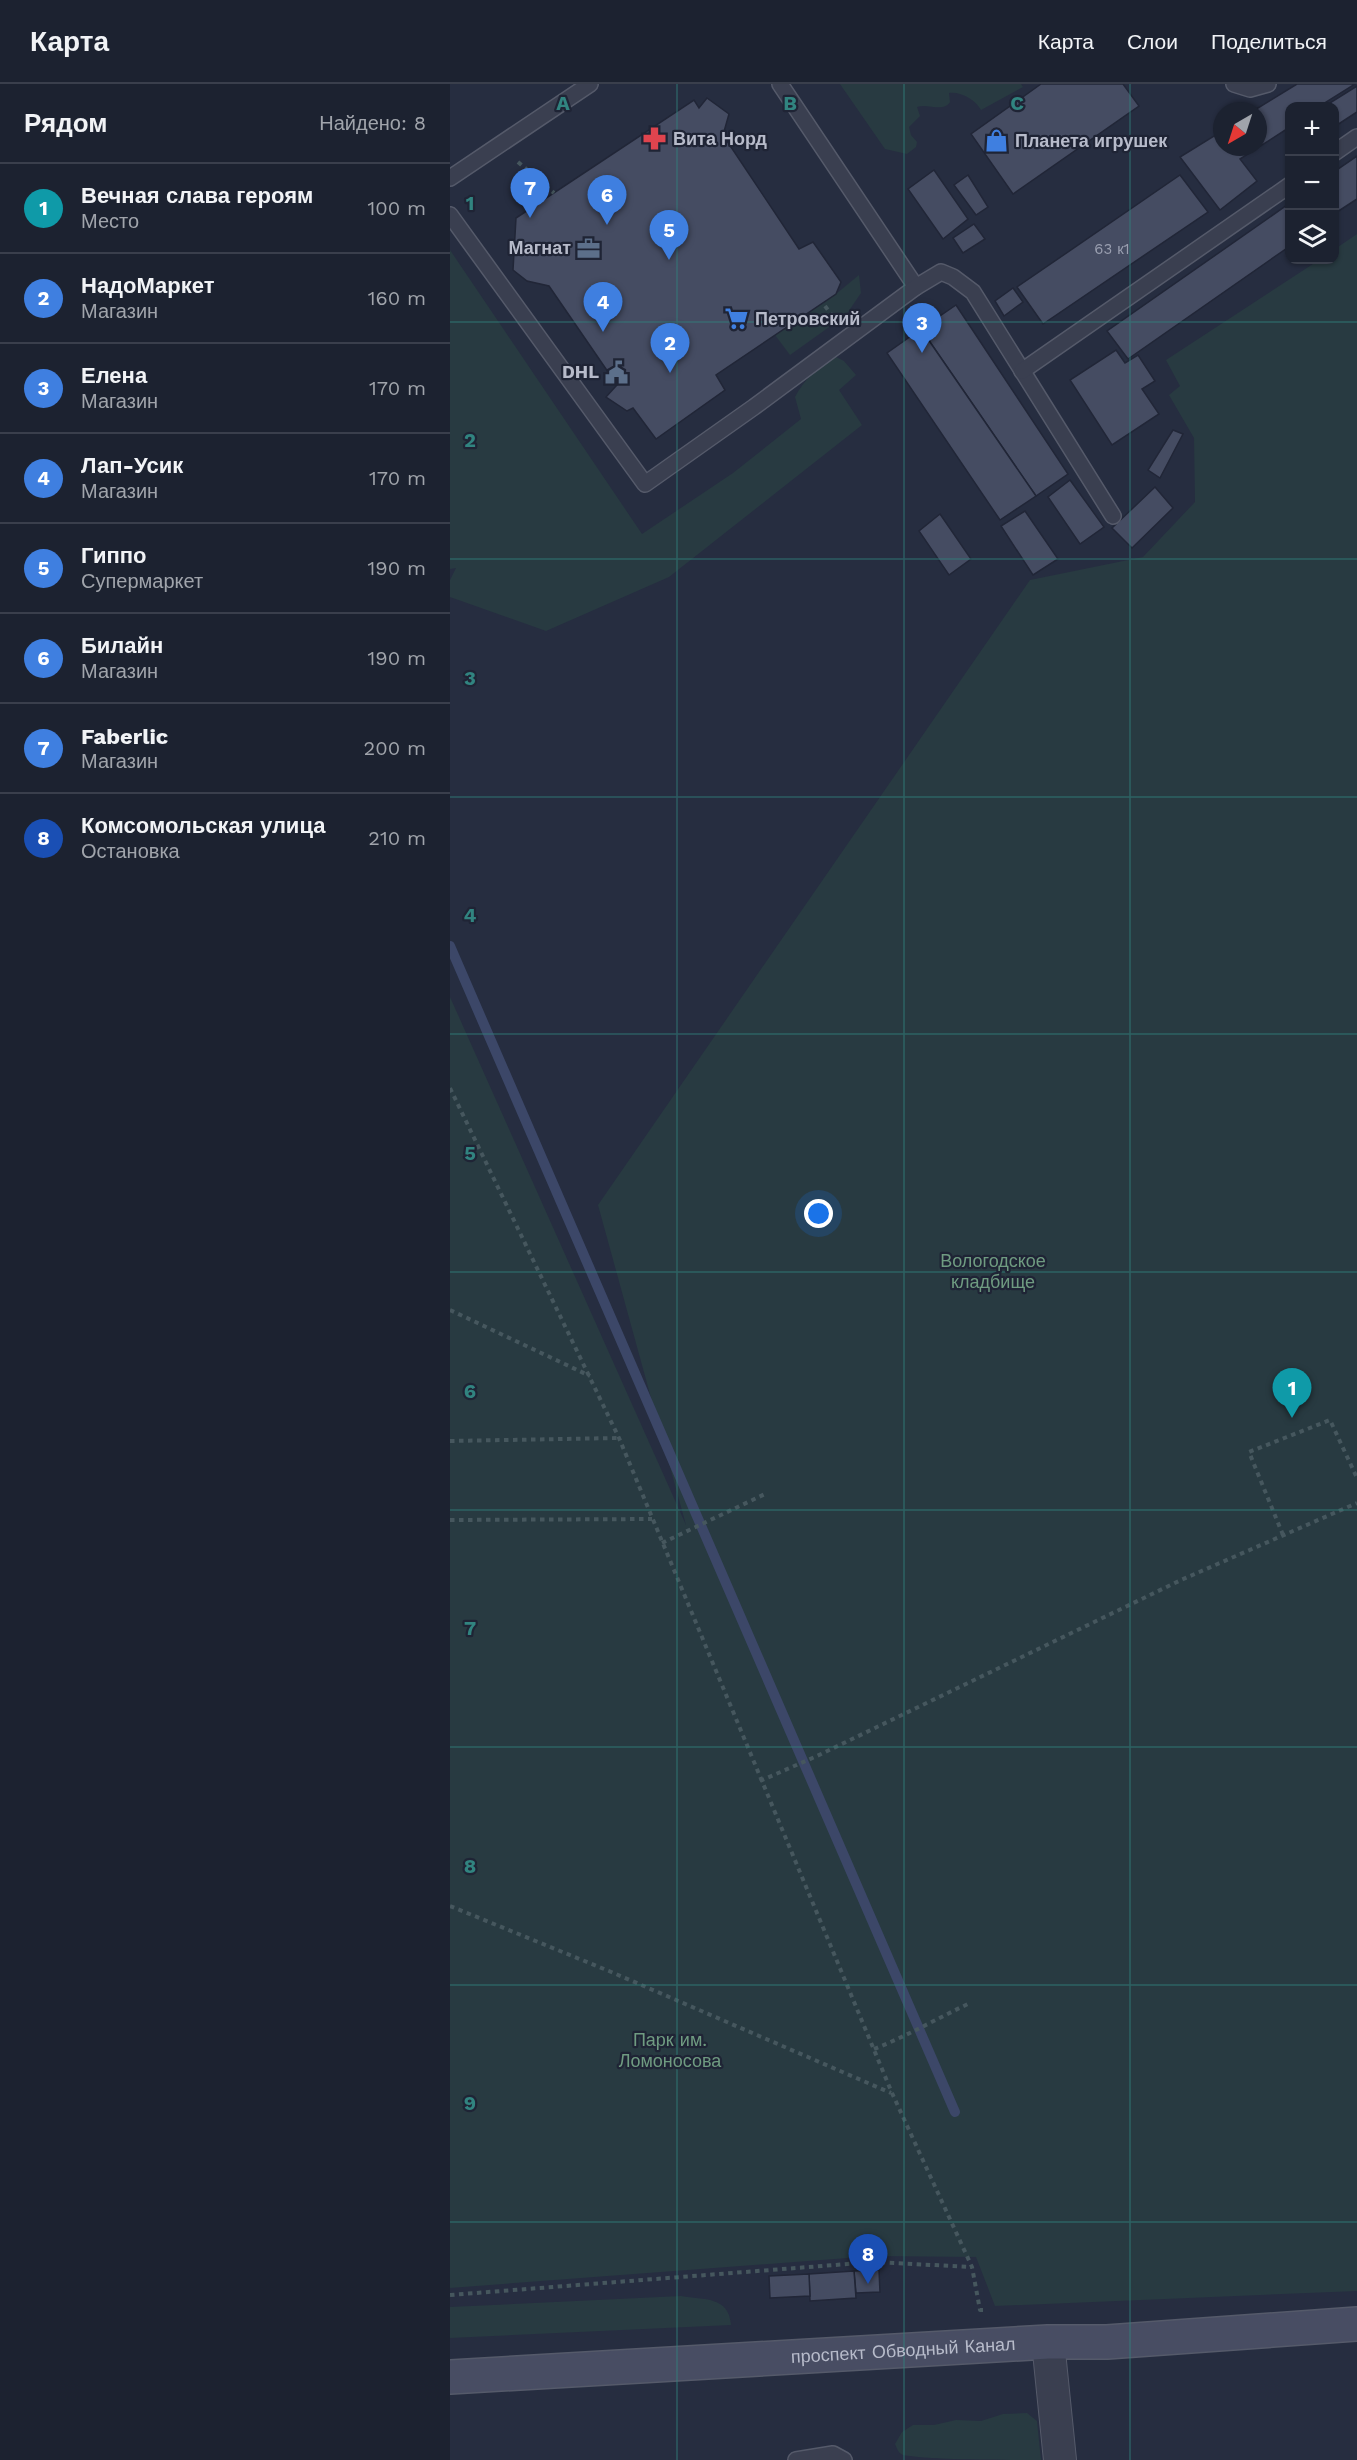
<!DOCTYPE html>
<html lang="ru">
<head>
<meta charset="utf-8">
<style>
  :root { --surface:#1c2230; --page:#252a38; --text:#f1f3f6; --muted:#a0a4ab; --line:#3a3f4c; --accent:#8c9099 }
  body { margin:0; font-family:"Work Sans",sans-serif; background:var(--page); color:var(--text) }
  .controls { position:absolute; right:18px; top:18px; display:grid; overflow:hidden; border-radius:12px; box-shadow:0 2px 4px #0004 }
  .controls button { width:54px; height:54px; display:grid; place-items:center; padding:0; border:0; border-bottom:2px solid var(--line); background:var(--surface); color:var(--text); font:30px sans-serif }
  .compass { position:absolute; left:763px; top:18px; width:54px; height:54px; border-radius:50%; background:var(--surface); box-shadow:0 2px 4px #0004; rotate:219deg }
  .you { position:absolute; left:369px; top:1130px; width:21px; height:21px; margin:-15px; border:4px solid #fff; border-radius:50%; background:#1a73e8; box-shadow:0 0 0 9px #1a73e833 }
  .badge { display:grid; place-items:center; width:39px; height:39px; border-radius:50%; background:var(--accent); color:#fff; font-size:20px; font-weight:700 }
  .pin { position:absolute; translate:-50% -50px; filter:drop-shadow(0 2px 3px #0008) }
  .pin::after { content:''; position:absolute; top:32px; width:21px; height:18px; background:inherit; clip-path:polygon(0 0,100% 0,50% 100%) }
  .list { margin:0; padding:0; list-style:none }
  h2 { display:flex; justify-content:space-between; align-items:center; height:78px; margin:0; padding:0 24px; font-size:26px }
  h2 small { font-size:20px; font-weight:400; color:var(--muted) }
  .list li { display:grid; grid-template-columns:39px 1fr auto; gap:18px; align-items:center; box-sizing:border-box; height:90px; padding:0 24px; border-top:2px solid var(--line) }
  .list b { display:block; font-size:22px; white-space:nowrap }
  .list p { margin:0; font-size:20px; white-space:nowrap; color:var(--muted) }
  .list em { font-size:20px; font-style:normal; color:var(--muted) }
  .icon { flex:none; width:33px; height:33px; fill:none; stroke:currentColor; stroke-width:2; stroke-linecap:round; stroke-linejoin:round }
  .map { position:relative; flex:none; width:907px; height:2376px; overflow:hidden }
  header { display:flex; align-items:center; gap:36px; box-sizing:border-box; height:84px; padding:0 30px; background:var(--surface); border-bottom:2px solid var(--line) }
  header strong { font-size:28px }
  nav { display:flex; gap:33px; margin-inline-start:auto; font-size:21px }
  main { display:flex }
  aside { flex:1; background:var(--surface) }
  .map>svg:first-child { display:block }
</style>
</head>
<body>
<header>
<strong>Карта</strong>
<nav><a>Карта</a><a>Слои</a><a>Поделиться</a></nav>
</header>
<main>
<aside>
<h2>Рядом<small>Найдено: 8</small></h2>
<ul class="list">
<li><span class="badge" style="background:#0f9aa8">1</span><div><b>Вечная слава героям</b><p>Место</p></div><em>100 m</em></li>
<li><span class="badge" style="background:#3f7fe0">2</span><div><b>НадоМаркет</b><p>Магазин</p></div><em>160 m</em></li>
<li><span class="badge" style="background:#3f7fe0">3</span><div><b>Елена</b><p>Магазин</p></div><em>170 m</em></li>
<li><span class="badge" style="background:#3f7fe0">4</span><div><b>Лап-Усик</b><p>Магазин</p></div><em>170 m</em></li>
<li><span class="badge" style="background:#3f7fe0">5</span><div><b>Гиппо</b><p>Супермаркет</p></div><em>190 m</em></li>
<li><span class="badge" style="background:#3f7fe0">6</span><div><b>Билайн</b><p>Магазин</p></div><em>190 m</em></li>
<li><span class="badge" style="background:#3f7fe0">7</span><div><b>Faberlic</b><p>Магазин</p></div><em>200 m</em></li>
<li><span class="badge" style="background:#1a4fb4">8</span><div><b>Комсомольская улица</b><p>Остановка</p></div><em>210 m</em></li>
</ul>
</aside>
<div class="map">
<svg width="907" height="2376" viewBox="0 0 907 2376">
  <rect width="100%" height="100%" fill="#262d40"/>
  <g fill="#283a41">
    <path d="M 390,0 L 571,0 L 573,3 L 531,26 C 526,16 510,7 499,9 L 500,18 C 493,29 478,19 467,23 L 470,32 L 459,43 L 461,51 L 467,58 L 466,63 L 457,70 L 435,65 Z"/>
    <polygon points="907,150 907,2207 545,2222 526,2173 424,2172 0,2204 0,913 236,1441 148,1121 580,496 693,473 745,418 744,354 719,311 730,302 716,276 869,176 884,176 885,165"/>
    <path d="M 0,166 L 192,450 L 283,389 L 351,335 L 345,313 C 354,296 368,282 386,273 L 394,277 L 406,291 L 389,306 L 412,341 L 219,493 L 96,547 L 0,513 L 0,496 L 6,484 L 0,485 Z"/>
    <polygon points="409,191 411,209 396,231 340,271 325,251 386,210"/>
    <path d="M 231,2212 C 254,2216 279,2212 281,2241 L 0,2254 L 0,2223 Z"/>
    <path d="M 577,2329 L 587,2337 L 591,2376 C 560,2376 479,2376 453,2371 C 448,2369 447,2364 445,2360 L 452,2348 L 463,2341 L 484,2341 L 506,2336 L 531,2337 L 553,2330 Z"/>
  </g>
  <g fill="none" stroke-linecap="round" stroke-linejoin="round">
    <polyline stroke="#3c4768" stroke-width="10" points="0,862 505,2028"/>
  </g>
  <g fill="#454c62" stroke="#212637" stroke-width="1.5">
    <polygon points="591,0 673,0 689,22 563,110 521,50"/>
    <polygon points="847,0 905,0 870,22 840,22 840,43 790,75 807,97 770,126 730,73 772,47 772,63 808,63 808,27 803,27"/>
    <polygon points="907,2 907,28 884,43 884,22 875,22"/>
    <polygon points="257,14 279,30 273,51 349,165 363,158 391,198 386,210 266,291 275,306 206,355 183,324 177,327 156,313 167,301 99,202 77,197 63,186 66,134 244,16 249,24"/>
    <polygon points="907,72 907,115 884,130 884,88"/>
    <polygon points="484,86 518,135 493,155 458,105"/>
    <polygon points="518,91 538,123 526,131 504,101"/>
    <polygon points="730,91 758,128 593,240 567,203"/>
    <polygon points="840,119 840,162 678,275 657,247"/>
    <polygon points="524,140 535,155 513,169 503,154"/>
    <polygon points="563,204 573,218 554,232 545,217"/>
    <polygon points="506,221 618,390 586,412 471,245"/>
    <polygon points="471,245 586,412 550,436 437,269"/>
    <polygon points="666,266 675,279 688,271 705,297 692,305 709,330 662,361 620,296"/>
    <polygon points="723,346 733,350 710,394 698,386"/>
    <polygon points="620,396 654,443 630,460 598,413"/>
    <polygon points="705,403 723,424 682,464 662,444"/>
    <polygon points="575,427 608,475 583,491 551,442"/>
    <polygon points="490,430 521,475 499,491 469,447"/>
    <polygon points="429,2186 430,2208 406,2209 404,2187"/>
    <polygon points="404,2187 406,2214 360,2217 359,2190"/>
    <polygon points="359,2190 360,2212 320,2214 319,2192"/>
  </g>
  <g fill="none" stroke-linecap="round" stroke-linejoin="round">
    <defs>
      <g id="service">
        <polyline points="330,0 466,203"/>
        <polyline points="784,0 800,5 818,0"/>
        <polyline points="884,69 907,53"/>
        <polyline points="0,94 140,0"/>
        <polyline points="0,131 195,400 304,323 466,203 491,188 503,193 523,208 663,432"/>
        <polyline points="572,287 840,101"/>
        <polyline points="346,2376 383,2370 394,2376"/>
      </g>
      <polyline id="minor" points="598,2258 610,2376"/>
      <g id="secondary">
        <path id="s1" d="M 0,2293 L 598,2258 L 657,2258 L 907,2240"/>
      </g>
    </defs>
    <use href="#service" stroke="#555a6a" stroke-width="18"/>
    <use href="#minor" stroke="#555a6a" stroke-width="34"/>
    <use href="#secondary" stroke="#555a6a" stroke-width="36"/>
    <g stroke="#46575e" stroke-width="4" stroke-dasharray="4.5 4.5" stroke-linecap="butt">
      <polyline points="68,78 104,109"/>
      <polyline points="375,222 384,234"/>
      <polyline points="456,242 462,251"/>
      <polyline points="0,1004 169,1354 442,2009 522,2183 530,2226 534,2226"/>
      <polyline points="0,1226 140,1292"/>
      <polyline points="0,1357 169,1354"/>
      <polyline points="0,1436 202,1435"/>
      <polyline points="833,1451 799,1368 880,1336 907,1394"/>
      <polyline points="212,1459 315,1410"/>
      <polyline points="310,1697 367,1672 731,1496 907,1419"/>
      <polyline points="0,1822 159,1887 441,2009"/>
      <path d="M 424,1965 C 457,1952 488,1934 520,1919"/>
      <polyline points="0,2211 423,2178 522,2183"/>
    </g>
    <use href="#service" stroke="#3a3f50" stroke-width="15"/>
    <use href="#minor" stroke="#3a3f50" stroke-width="32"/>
    <use href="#secondary" stroke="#484d63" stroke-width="33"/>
  </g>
  <path fill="none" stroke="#318480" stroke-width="1.5" stroke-opacity="0.55" d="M 227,0 L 227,2376M 454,0 L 454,2376M 680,0 L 680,2376M 0,238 L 907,238M 0,475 L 907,475M 0,713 L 907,713M 0,950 L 907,950M 0,1188 L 907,1188M 0,1426 L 907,1426M 0,1663 L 907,1663M 0,1901 L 907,1901M 0,2138 L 907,2138"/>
  <defs>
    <symbol id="pharmacy-bare" viewBox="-9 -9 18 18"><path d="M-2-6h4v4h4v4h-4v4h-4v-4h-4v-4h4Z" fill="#e0444e" stroke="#1f2435" stroke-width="2.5" paint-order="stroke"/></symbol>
    <symbol id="shop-bare" viewBox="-9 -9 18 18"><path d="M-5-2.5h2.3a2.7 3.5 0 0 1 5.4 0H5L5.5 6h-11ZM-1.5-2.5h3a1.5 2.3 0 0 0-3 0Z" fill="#3f7fe0" stroke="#1f2435" stroke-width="2.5" paint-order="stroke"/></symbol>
    <symbol id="office-bare" viewBox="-9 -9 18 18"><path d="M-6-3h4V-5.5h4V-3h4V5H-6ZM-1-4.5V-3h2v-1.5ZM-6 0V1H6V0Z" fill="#5c6f8a" stroke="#1f2435" stroke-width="2.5" paint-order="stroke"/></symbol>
    <symbol id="supermarket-bare" viewBox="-9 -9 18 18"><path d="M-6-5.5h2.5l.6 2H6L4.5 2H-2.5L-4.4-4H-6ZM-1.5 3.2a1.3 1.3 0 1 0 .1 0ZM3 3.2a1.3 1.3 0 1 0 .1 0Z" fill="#3f7fe0" stroke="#1f2435" stroke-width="2.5" paint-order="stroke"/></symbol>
    <symbol id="civic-bare" viewBox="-9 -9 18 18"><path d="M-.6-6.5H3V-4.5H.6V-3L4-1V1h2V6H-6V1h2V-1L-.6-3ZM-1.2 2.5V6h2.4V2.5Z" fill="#5c6f8a" stroke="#1f2435" stroke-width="2.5" paint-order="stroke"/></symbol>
  </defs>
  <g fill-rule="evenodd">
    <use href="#pharmacy-bare" x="188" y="38" width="33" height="33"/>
    <use href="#shop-bare" x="530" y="40" width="33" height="33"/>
    <use href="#office-bare" x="122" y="148" width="33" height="33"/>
    <use href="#supermarket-bare" x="270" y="218" width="33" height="33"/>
    <use href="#civic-bare" x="150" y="272" width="33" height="33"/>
  </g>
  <g text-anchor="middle" stroke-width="4.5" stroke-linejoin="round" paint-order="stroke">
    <g font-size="15" fill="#9a9fb0">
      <text x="662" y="170">63 к1</text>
    </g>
    <g font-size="18" font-weight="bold" fill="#b7bbca" stroke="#1f2435" text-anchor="start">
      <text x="223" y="61">Вита Норд</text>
      <text x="565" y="63">Планета игрушек</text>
      <text x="121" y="170" text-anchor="end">Магнат</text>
      <text x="305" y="241">Петровский</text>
      <text x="149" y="294" text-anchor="end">DHL</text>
    </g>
    <g font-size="18" fill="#6f9b81" stroke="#1f2435">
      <text x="543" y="1183">Вологодское<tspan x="543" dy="21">кладбище</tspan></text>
      <text x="220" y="1962">Парк им.<tspan x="220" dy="21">Ломоносова</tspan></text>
    </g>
    <g font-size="18" fill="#b7bbca" stroke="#1f2435">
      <text dy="6" stroke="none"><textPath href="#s1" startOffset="454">проспект Обводный Канал</textPath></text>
    </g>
  </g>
  <g font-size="20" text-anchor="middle" font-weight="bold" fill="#318480" stroke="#1f2435" stroke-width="4.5" stroke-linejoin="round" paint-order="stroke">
    <text x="113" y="26">A</text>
    <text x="340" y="26">B</text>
    <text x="567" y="26">C</text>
    <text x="20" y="126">1</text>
    <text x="20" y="363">2</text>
    <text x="20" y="601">3</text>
    <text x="20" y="838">4</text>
    <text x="20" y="1076">5</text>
    <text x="20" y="1314">6</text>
    <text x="20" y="1551">7</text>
    <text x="20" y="1789">8</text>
    <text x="20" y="2026">9</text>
  </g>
</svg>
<div class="controls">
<button>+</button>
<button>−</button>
<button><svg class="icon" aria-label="layers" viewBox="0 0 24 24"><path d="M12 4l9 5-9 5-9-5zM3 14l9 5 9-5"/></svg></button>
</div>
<svg class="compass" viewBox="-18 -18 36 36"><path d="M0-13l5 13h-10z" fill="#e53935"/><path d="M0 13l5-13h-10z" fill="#a0a4ab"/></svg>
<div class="you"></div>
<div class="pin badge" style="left:842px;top:1334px;background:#0f9aa8">1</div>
<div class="pin badge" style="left:220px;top:289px;background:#3f7fe0">2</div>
<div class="pin badge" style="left:472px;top:269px;background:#3f7fe0">3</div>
<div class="pin badge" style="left:153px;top:248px;background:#3f7fe0">4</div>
<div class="pin badge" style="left:219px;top:176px;background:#3f7fe0">5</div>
<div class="pin badge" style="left:157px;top:141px;background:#3f7fe0">6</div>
<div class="pin badge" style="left:80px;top:134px;background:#3f7fe0">7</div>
<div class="pin badge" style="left:418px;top:2200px;background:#1a4fb4">8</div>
</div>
</main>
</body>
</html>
